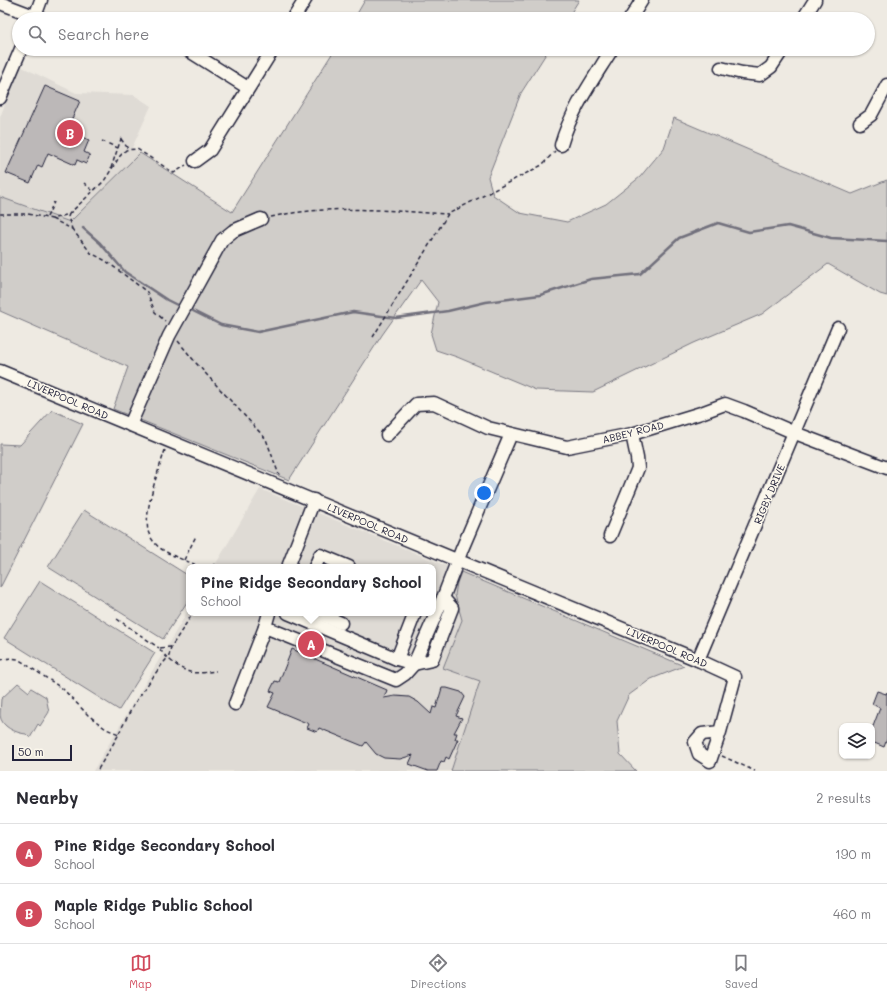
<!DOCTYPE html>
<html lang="en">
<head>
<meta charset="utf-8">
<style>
  :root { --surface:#fff; --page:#f2f2f3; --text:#2b2b33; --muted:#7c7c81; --line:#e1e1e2; --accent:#d1495b }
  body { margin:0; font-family:Mali,sans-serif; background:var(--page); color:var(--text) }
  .controls { position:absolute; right:12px; bottom:12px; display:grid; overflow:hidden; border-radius:8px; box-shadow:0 1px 3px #0004 }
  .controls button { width:36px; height:36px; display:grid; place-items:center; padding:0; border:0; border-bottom:1px solid var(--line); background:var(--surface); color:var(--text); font:20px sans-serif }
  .scale { position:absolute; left:12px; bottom:10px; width:60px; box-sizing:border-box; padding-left:4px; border:2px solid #22223b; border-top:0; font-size:11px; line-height:14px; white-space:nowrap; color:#22223b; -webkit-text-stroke:3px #fbf7ec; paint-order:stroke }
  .you { position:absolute; left:484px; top:493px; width:14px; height:14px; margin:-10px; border:3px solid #fff; border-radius:50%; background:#1a73e8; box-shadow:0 0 0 6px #1a73e833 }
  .badge { display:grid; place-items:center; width:26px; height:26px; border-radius:50%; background:var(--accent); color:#fff; font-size:13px; font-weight:700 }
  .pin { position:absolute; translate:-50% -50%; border:2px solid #fff; box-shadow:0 1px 4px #0006 }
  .popup { position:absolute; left:186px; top:564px; width:250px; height:52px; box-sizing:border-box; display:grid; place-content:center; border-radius:8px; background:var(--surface); filter:drop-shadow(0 1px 3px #0005); font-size:13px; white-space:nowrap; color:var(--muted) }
  .popup b { font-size:15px; color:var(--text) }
  .popup::after { content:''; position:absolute; left:50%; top:100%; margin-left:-8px; border:8px solid transparent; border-top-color:var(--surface) }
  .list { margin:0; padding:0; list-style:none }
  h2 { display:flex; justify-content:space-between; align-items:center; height:52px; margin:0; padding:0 16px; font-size:17px }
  h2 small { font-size:13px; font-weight:400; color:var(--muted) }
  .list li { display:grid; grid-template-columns:26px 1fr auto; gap:12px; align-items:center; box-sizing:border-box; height:60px; padding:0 16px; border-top:1px solid var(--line) }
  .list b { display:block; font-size:15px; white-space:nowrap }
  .list p { margin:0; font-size:13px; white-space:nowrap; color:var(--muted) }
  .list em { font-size:13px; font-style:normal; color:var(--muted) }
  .icon { flex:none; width:22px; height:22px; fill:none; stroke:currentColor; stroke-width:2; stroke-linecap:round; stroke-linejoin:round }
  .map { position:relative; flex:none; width:887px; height:771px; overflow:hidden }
  .search { position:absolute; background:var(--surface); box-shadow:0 1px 3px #0004; left:12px; right:12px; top:12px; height:44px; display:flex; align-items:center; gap:10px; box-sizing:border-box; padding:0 14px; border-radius:22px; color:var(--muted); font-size:15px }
  .sheet { height:172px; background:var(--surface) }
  nav { display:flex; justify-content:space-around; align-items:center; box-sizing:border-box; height:56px; border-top:1px solid var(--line); background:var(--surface); font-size:11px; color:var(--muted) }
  nav a { display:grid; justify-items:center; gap:2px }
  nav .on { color:var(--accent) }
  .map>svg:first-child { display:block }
</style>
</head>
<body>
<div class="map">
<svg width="887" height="771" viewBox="0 0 887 771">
  <rect width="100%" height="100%" fill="#eeeae2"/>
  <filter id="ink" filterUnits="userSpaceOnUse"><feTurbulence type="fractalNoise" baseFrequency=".025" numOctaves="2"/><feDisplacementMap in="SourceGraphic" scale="8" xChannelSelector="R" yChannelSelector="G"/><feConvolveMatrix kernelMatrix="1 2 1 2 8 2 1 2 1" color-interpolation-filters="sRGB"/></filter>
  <g filter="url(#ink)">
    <g fill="#dfdbd5">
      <polygon points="20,66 76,93 134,95 151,106 132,148 140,153 70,222 0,197 0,117"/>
      <polygon points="260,489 461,572 457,583 455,595 462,620 443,668 480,681 451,771 93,771 189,609 189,613 433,613 433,567 214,567"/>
    </g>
    <g fill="#d0cdc9" stroke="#797882">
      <polygon points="365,0 579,0 567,19 354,19"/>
      <polygon points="335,49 549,49 521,93 488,177 493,195 520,213 567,222 606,204 640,177 664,148 674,118 852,194 887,180 887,296 880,294 828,264 762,314 694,343 593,392 536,390 457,357 436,350 431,334 438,302 421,280 382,335 289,480 113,409 128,367 0,311 0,197 70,222 140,153 232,212"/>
      <polygon points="52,410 83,424 0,588 0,444 20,445"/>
      <polygon points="84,510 189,576 189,599 163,639 48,567"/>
      <polygon points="461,572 684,666 651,679 629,695 617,721 620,754 636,771 451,771 480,681 443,668 462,620 455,595 457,583"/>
      <polygon points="40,581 155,653 119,710 4,638"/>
      <path d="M 18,683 L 29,692 L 31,688 L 46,697 L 49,712 L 40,726 L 38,724 L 30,738 L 26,734 C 16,733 1,727 0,715 C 0,710 1,704 1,699 Z"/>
    </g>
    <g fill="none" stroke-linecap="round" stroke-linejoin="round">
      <g stroke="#716f7c" stroke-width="2.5">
        <polyline points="83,228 100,243 125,272 167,300 179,306"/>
        <polyline points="191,310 221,325 258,332 353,312 396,318 448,311 486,302 540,295 591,279 640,274 679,238 718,223 749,232 788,226 831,238 887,241"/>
      </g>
    </g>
    <g fill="#bcb8b8" stroke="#22223b">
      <polygon points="45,86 80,101 67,130 89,140 84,152 90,155 86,164 77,160 75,165 48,153 42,167 38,165 30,183 6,173"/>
      <polygon points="292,649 387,690 384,698 395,696 409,697 418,702 431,714 433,707 436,708 442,688 447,688 461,692 465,697 456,716 462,718 454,733 457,733 455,739 458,739 449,759 446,757 444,762 441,761 437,771 428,771 409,764 413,755 400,759 384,758 376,754 366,742 363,746 319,728 317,732 307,728 309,724 268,707 275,693 270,691 275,681 279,682"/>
      <polygon points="877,691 886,694 887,692 887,739 884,747 872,742 872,729 880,708 872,704"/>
    </g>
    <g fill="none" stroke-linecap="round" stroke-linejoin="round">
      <defs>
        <g id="minor">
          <polyline points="0,3 42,19"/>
          <polyline points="34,19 41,0"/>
          <polyline points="293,19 305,0"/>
          <polyline points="630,19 642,0"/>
          <polyline points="803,19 815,0"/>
          <polyline points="186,49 248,88"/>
          <polyline points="721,68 742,73 760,75 771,67 783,49"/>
          <polyline points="0,98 21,49"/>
          <polyline points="860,123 871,115 887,85"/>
          <path d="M 561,145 C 571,110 593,80 612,49"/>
          <polyline points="195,161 210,150 273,49"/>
          <polyline points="0,371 698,660 735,677 720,732 702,734 695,742 699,754 710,761 720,732"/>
          <polyline points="130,425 169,336 222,240 233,231 261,219"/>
          <polyline points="387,435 416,404 434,403 488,428 567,447 632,434 701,413 725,404 744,411 795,433 887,468"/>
          <polyline points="610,536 638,468 637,458 632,434"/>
          <polyline points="288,567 314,500"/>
          <polyline points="315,567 320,555 349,567"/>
          <polyline points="269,613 265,627 396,680 405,674 414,664 443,598 462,549 511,434"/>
          <polyline points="288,613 397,659 414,664 432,660 452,608 443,598"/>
          <polyline points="317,613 341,623"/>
          <polyline points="397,659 415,613"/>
          <polyline points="698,660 838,328"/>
          <polyline points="235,704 265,627"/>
        </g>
      </defs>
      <use href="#minor" stroke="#22223b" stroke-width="15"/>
      <g stroke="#22223b" stroke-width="1.5" stroke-dasharray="4 3" stroke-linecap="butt">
        <polyline points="121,139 129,150"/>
        <polyline points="102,141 118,148"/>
        <polyline points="111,168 121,139 120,136"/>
        <polyline points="84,183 93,191"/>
        <polyline points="0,214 28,214 52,219 69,214 104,181 120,156 126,150 137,149 174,173 186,165"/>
        <polyline points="47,217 54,202"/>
        <path d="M 271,217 C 328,204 390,211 448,214"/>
        <polyline points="52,219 72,229 68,217 69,214"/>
        <polyline points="72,229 91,253 106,261 147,292 155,312 165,321"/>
        <polyline points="373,337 448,214 542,165 555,151"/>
        <polyline points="178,341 196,363 266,439 279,475"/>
        <path d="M 165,450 C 158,472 144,509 148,531 C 150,538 157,547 163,550 C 172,556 184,560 194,564 L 196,567"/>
        <polyline points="184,560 196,536"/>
        <polyline points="213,567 216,561"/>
        <polyline points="117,619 159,648"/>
        <path d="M 171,647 L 159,648 C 165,657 179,669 190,672 C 197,674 208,672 216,671"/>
        <polyline points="0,660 11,658 18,659 63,689 88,715 106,729 119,734 97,771"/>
        <polyline points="119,733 134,704 160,667 169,656 171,647 193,613"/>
        <polyline points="722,756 755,771"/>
      </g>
      <use href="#minor" stroke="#fbf7ec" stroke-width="12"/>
    </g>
  </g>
  <g text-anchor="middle" stroke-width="3" stroke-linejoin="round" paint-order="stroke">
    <g font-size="10" fill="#22223b" stroke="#fbf7ec">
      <text transform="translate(68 399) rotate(23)" y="4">LIVERPOOL ROAD</text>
      <text transform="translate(633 432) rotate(-14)" y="4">ABBEY ROAD</text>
      <text transform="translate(769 494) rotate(-67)" y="4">RIGBY DRIVE</text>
      <text transform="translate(368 523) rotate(23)" y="4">LIVERPOOL ROAD</text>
      <text transform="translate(667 647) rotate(23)" y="4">LIVERPOOL ROAD</text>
    </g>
  </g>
</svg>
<div class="controls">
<button><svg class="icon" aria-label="layers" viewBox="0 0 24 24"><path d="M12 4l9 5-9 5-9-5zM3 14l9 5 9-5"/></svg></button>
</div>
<div class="scale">50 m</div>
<div class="you"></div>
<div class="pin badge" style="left:311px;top:644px">A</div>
<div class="popup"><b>Pine Ridge Secondary School</b>School</div>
<div class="pin badge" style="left:70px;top:133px">B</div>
<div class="search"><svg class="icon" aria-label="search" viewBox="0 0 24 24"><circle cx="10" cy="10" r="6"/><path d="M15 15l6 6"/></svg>Search here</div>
</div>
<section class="sheet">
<h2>Nearby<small>2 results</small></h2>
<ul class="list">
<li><span class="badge">A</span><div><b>Pine Ridge Secondary School</b><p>School</p></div><em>190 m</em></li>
<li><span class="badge">B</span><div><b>Maple Ridge Public School</b><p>School</p></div><em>460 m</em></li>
</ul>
</section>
<nav>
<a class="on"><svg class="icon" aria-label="map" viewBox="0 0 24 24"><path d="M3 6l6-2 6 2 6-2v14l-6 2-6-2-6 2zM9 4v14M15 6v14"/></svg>Map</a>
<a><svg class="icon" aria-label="directions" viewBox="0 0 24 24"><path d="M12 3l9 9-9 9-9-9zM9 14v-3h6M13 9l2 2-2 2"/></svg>Directions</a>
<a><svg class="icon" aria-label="saved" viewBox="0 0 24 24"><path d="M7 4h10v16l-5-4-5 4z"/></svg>Saved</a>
</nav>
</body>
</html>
